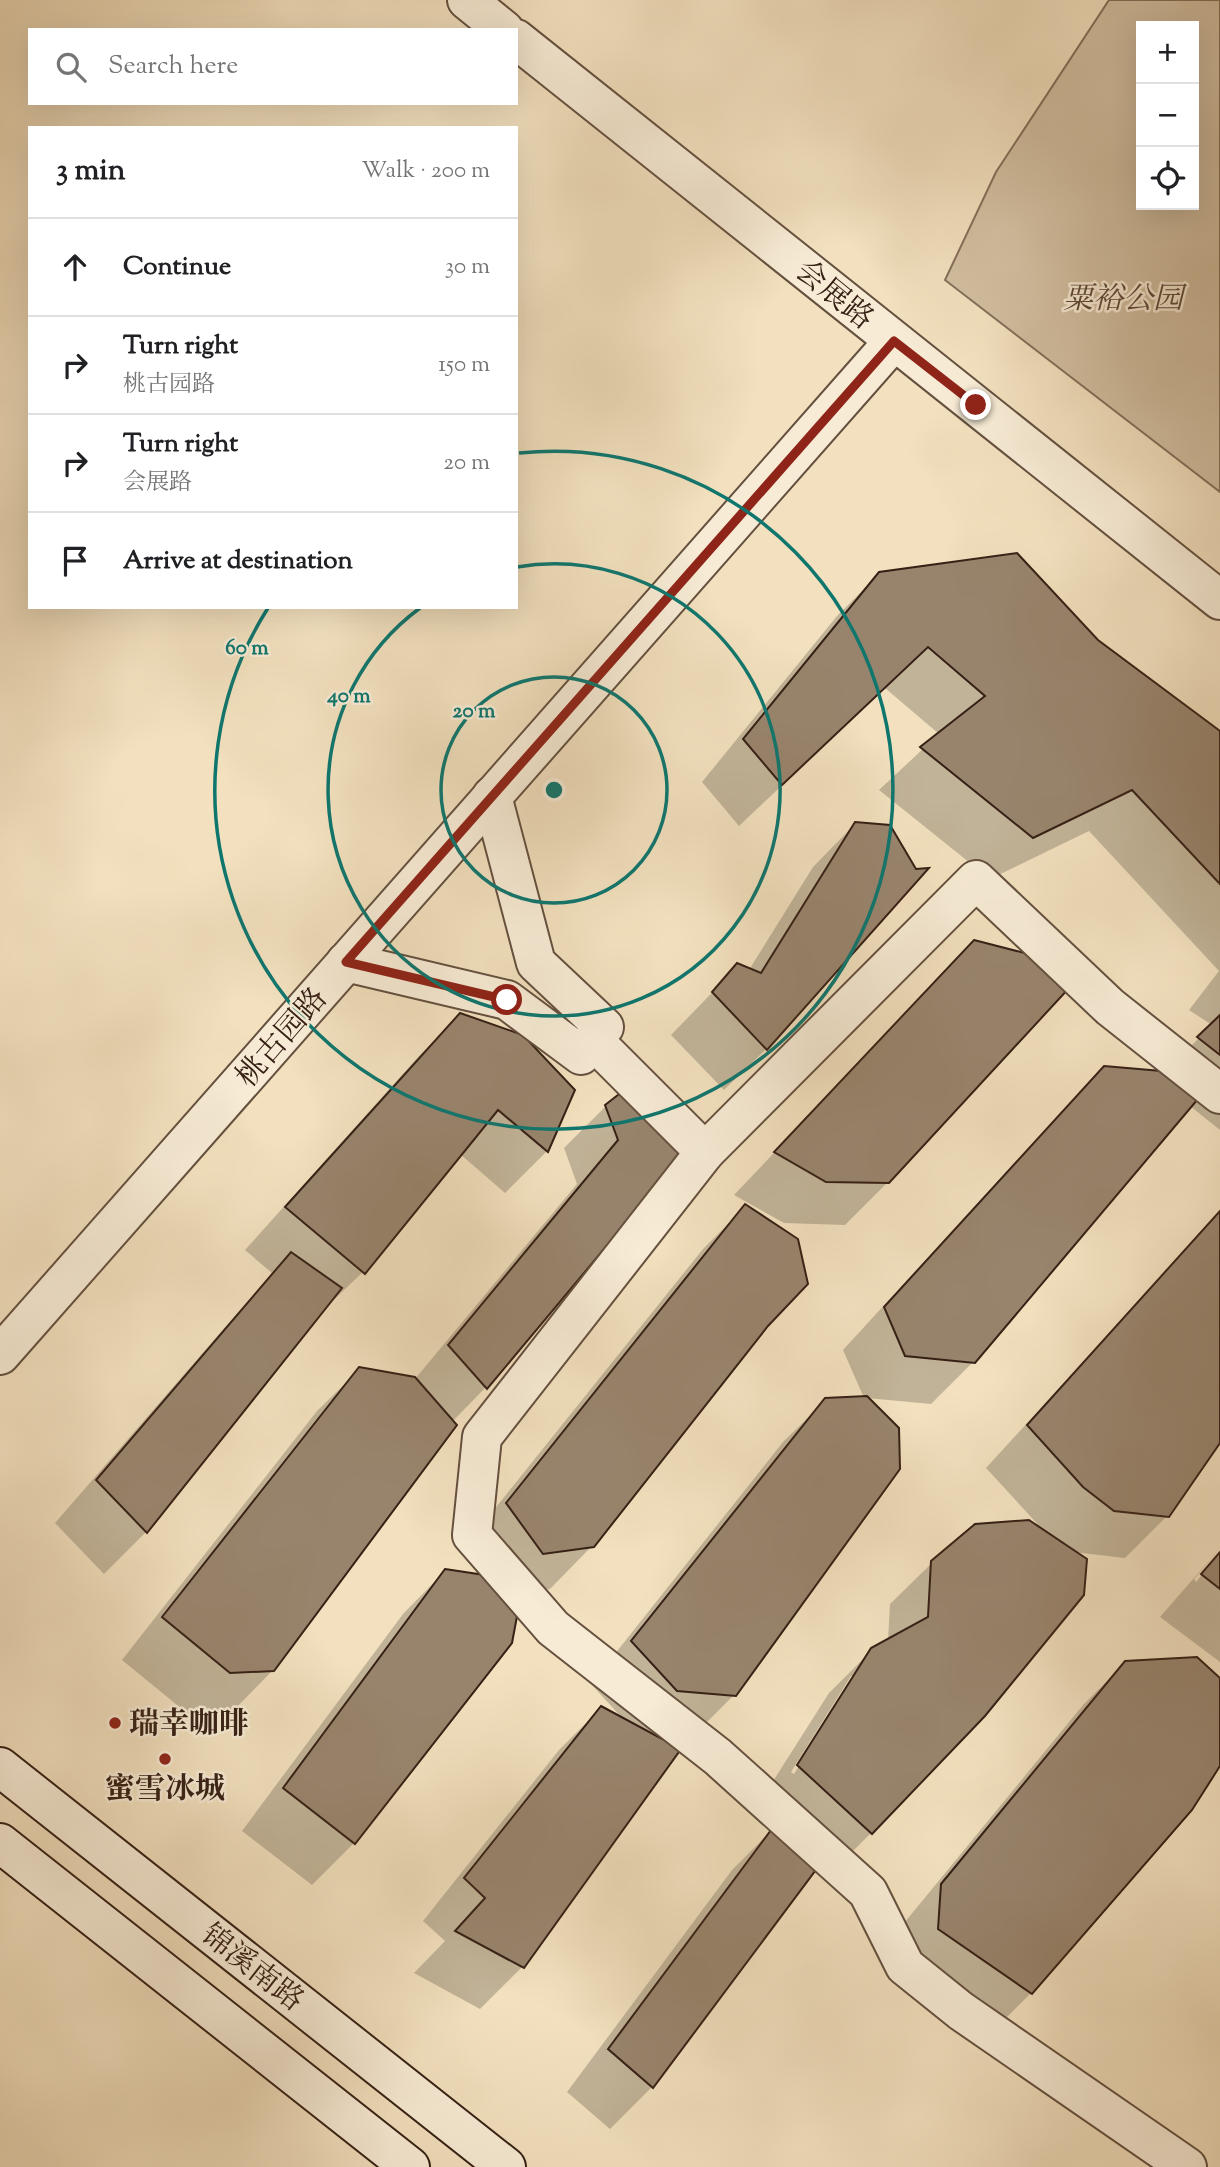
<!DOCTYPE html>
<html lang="en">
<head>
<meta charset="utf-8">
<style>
  :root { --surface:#fff; --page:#f2f2f2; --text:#202124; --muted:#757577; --line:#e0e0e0 }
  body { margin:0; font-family:"Sorts Mill Goudy","Noto Serif SC",serif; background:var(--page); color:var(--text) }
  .controls { position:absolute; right:21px; top:21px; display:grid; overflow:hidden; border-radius:0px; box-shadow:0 7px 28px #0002 }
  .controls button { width:63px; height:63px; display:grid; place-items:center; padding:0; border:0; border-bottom:2px solid var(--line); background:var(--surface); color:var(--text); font:35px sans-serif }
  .stop { position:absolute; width:21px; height:21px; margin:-16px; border:5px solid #8f2418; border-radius:50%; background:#fff }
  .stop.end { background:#8f2418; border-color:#fff; box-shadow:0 2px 7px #0008 }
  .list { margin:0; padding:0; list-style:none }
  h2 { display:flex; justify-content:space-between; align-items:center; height:91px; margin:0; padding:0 28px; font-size:30px }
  h2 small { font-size:23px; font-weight:400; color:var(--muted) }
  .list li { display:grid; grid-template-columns:46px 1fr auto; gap:21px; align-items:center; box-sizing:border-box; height:98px; padding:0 28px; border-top:2px solid var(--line) }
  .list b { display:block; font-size:26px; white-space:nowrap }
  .list p { margin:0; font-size:23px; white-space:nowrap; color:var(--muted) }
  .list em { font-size:23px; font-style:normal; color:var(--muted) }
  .icon { flex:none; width:38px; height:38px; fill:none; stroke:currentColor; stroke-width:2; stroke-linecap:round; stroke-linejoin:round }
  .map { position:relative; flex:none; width:1220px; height:2167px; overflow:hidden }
  .search { position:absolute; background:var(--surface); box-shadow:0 7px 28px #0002; left:28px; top:28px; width:490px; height:77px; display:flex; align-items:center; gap:18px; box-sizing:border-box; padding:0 24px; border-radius:0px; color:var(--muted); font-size:26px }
  .panel { position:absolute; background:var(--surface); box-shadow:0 7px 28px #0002; left:28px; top:126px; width:490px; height:483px; border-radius:0px }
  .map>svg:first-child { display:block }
</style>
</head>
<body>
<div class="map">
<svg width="1220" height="2167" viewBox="0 0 1220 2167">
  <rect width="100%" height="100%" fill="#f2e0be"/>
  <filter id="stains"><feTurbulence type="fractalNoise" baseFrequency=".00286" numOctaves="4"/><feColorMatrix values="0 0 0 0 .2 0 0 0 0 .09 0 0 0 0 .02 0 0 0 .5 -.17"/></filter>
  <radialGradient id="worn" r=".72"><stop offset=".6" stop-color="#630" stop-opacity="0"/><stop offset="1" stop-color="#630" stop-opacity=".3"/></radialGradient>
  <path fill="#d2bfa1" stroke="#84705b" stroke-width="2" fill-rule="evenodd" d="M 1109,0 L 1220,0 L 1220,492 L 945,280 L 996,172 ZM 1141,26 L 1194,26 L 1194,205 L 1141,205 Z"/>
  <g fill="#0003" fill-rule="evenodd">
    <polygon points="880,573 1097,641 1220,733 1220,1130 1190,1106 973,1362 931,1404 867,1398 735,1694 692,1737 648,1733 522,1967 480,2009 414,1973 445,1941 423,1921 559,1750 601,1708 623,1719 591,1684 783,1442 826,1400 864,1398 843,1350 1063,1110 1105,1067 1164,1073 1212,1025 1189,1010 1219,971 1089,831 990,879 879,790 939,734 885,688 739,826 702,782 837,616"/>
    <polygon points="855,824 915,871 925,870 766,1049 724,1090 671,1035 738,966 749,970 813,867"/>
    <polygon points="974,942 888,1182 845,1225 784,1223 734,1195"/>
    <polygon points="460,1015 547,1151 505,1193 460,1154 363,1272 320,1313 146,1532 104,1574 55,1523 272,1273 245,1250 418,1057"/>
    <polygon points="606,1106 683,1151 485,1388 452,1422 273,1670 231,1713 188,1714 122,1660 317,1411 360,1369 415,1379 577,1184 564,1148"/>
    <polygon points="745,1207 767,1325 592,1546 550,1589 504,1595 510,1643 354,1843 312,1885 242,1831 403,1614 445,1571 488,1577 465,1546 703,1249"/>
    <path d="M 1220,1212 L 1220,1440 L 1167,1516 L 1125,1558 L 1073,1552 L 871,1833 L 829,1875 L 816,1867 L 652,2087 L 610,2129 L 567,2092 L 732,1870 L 776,1826 L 756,1808 L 829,1693 L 872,1650 L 888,1641 L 890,1604 L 933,1562 L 1043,1530 L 986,1468 ZM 851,1676 L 855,1676 L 794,1774 L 791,1772 Z"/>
    <polygon points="1220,1548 1194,1579 1196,1582 1220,1554 1220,1662 1160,1617"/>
    <polygon points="1125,1663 1220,1680 1220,1762 1031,1993 989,2035 896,1971 900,1928 1083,1705"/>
  </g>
  <g fill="#98846d" stroke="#362015" stroke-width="2">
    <polygon points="1017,553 1098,640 1220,731 1220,884 1132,790 1033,838 920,747 985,696 928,647 782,785 743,739 879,572"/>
    <polygon points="855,822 890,825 916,869 929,868 767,1050 712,992 737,963 761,973"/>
    <polygon points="974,940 1036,956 1070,987 889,1183 826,1182 774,1152"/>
    <polygon points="460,1013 523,1035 575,1090 548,1152 498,1110 365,1274 285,1207"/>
    <polygon points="1220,1015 1220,1055 1197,1037"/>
    <polygon points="1104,1066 1173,1072 1198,1099 975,1363 905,1356 884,1307"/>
    <polygon points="628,1087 686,1151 487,1389 448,1345 618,1140 605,1105"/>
    <polygon points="745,1204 798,1239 808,1284 768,1326 594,1547 543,1554 506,1503"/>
    <polygon points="1220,1211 1220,1443 1169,1517 1114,1511 1083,1487 1027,1425"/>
    <polygon points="291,1252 342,1288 147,1533 96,1480"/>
    <polygon points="359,1367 415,1377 457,1425 274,1671 230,1673 162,1617"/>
    <polygon points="867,1396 899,1428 900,1469 736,1696 677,1691 631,1641 825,1398"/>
    <polygon points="1029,1520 1087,1559 1084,1595 985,1716 872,1834 797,1765 871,1648 928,1617 931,1561 975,1524"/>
    <polygon points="1220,1552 1220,1589 1201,1574"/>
    <polygon points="445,1569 491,1576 518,1611 512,1643 355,1844 283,1788"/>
    <polygon points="1197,1657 1220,1678 1220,1766 1192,1810 1032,1994 938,1929 941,1884 1125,1661"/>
    <polygon points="601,1706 681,1749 524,1968 455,1931 485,1898 464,1878"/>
    <polygon points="774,1826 818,1867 653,2088 608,2049"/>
  </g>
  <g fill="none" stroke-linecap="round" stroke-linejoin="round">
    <defs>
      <g id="minor">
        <polyline points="346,962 507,1000 581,1055 604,1027 536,963 492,796"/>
        <polyline points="593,1040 705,1152"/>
        <polyline points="0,1355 894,341"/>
        <polyline points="1187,2167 961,2011 905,1966 868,1892 718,1757 553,1628 472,1535 482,1437 705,1152 976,880 1110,1007 1220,1094"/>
      </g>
      <g id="tertiary">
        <polyline points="467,0 504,30"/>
        <polyline points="516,39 1220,600"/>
      </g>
      <g id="secondary">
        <polyline points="0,1767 506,2167"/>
        <polyline points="0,1843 410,2167"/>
      </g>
    </defs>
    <use href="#minor" stroke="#65503f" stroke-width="42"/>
    <use href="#tertiary" stroke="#65503f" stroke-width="42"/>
    <use href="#secondary" stroke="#362015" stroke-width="42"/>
    <use href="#minor" stroke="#f7ebd5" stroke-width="38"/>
    <use href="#tertiary" stroke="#f7ebd5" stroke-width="38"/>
    <use href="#secondary" stroke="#f7ebd5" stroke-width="38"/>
  </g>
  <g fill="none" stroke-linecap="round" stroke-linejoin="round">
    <polyline stroke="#8f2418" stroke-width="9" points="507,1000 346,962 894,341 976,405"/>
  </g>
  <g fill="none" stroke="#0f766e" stroke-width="3.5">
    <circle cx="554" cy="790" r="113"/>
    <path d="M517 567A226 226 0 1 1 420 608"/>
    <path d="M519 453A339 339 0 1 1 268 608"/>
  </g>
  <g fill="#8f2418" stroke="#f7ebd5" stroke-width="2.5">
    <circle cx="115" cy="1723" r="7"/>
    <circle cx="165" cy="1759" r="7"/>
  </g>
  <g text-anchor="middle" stroke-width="5" stroke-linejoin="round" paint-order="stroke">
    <g font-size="30" fill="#362015" stroke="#f7ebd5">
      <text transform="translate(835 294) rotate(39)" y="10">会展路</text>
      <text transform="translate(281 1037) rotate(-49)" y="10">桃古园路</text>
      <text transform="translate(253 1967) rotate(38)" y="10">锦溪南路</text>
    </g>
    <g font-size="30" font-style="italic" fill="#5d4838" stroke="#f7ebd5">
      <text x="1123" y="308">粟裕公园</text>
    </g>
    <g font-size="30" font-weight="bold" fill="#362015" stroke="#f7ebd5" text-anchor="start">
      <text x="129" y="1733">瑞幸咖啡</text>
      <text x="165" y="1798" text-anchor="middle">蜜雪冰城</text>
    </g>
  </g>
  <circle cx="554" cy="790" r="10" fill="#0f766e" stroke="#f7ebd5" stroke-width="3.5"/>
  <g font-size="21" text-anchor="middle" font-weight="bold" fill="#0f766e" stroke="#f7ebd5" stroke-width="5" stroke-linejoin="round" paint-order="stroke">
    <text x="247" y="654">60 m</text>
    <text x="349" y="702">40 m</text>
    <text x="474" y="717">20 m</text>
  </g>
  <rect width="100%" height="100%" filter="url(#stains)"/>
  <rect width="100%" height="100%" fill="url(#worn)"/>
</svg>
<div class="controls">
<button>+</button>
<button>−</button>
<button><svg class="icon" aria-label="locate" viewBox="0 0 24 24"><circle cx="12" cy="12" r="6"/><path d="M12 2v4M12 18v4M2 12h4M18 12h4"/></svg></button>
</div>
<div class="stop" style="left:507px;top:1000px"></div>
<div class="stop end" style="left:976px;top:405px"></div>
<div class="search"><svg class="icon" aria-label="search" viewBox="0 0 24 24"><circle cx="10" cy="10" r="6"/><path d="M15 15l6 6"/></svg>Search here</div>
<section class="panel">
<h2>3 min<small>Walk · 200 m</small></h2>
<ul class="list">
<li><svg class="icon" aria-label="ahead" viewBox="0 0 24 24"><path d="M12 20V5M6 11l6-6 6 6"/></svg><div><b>Continue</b></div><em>30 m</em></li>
<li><svg class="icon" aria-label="right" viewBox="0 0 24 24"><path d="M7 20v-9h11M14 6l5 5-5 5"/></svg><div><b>Turn right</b><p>桃古园路</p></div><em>150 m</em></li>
<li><svg class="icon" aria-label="right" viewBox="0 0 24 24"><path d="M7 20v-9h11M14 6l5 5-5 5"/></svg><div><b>Turn right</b><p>会展路</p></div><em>20 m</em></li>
<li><svg class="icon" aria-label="arrive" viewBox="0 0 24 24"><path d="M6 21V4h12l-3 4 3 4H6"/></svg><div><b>Arrive at destination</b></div></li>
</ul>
</section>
</div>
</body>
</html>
